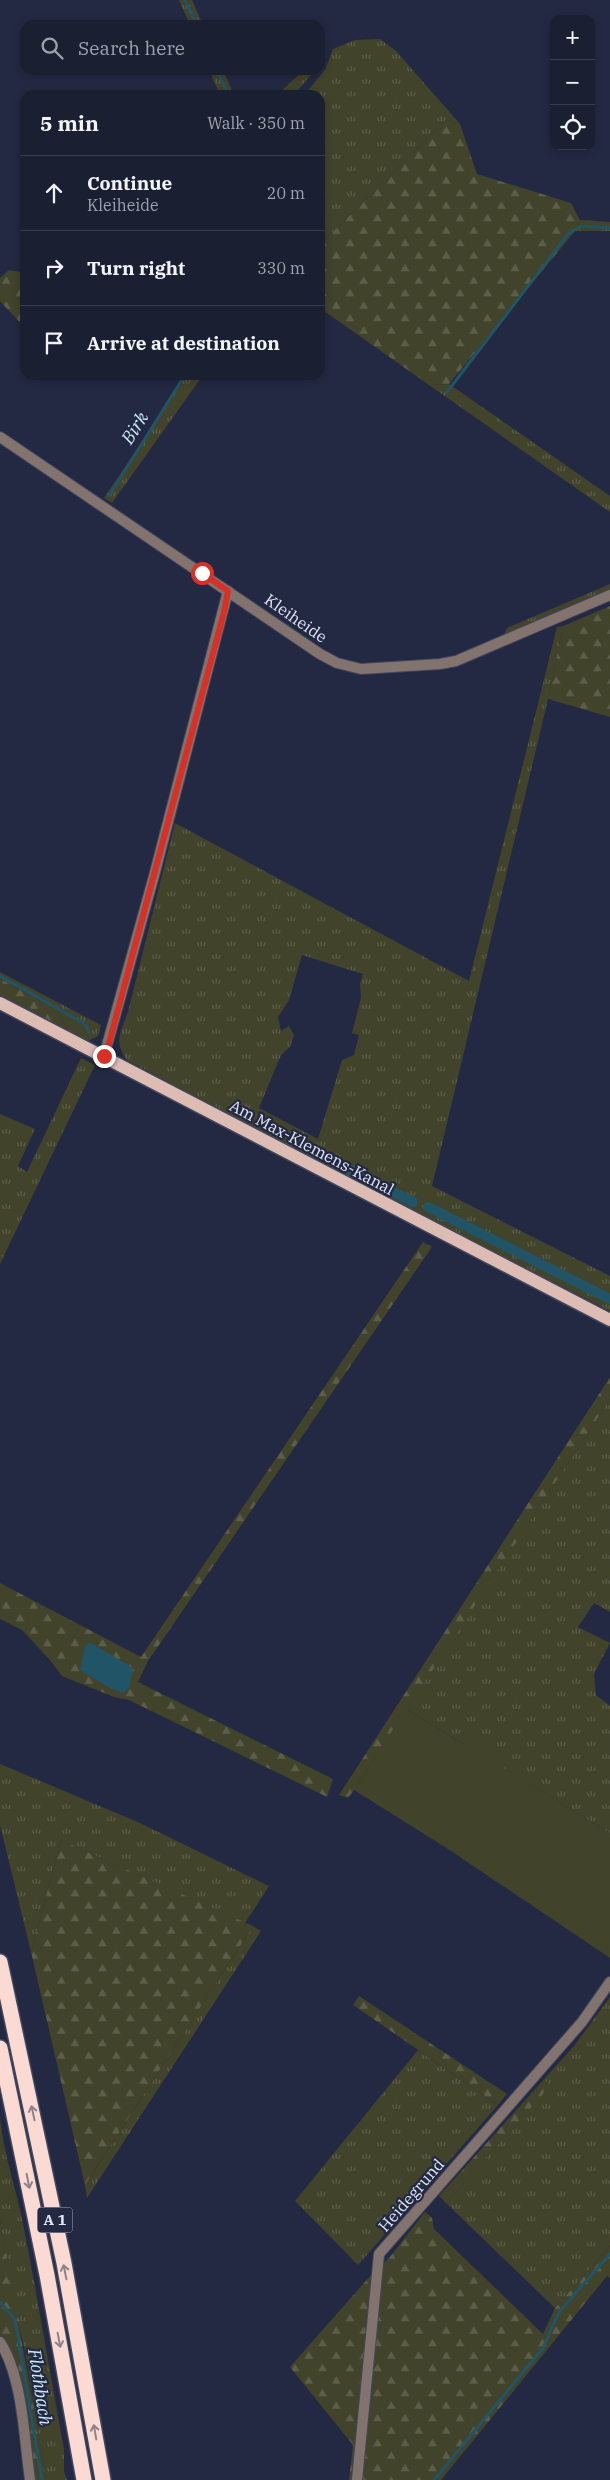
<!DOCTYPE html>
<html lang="en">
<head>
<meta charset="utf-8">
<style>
  :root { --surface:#1a1f32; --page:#272c3e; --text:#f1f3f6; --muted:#9fa2ac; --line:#383d4d }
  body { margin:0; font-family:"IBM Plex Serif",serif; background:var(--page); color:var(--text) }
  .controls { position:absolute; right:15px; top:15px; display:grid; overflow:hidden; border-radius:10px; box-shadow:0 2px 8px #0003 }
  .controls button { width:45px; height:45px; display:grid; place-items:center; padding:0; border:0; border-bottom:1px solid var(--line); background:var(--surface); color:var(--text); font:25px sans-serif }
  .stop { position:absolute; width:15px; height:15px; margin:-11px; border:4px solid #d93025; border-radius:50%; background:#fff }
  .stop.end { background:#d93025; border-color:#fff; box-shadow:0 1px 5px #0008 }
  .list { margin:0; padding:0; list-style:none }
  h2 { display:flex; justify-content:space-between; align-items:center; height:65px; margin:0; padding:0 20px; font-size:21px }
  h2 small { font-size:16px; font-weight:400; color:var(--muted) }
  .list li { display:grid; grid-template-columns:32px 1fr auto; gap:15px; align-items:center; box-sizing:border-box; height:75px; padding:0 20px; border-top:1px solid var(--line) }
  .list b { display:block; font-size:19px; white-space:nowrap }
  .list p { margin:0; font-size:16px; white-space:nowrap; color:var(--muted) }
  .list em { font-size:16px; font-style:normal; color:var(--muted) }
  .icon { flex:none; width:28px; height:28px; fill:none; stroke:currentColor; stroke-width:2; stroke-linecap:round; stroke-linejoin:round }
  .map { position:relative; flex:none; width:610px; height:2480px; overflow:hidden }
  .search { position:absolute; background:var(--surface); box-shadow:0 2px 8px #0003; left:20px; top:20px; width:305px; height:55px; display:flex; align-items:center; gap:12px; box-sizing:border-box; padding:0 18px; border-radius:15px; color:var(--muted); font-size:19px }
  .panel { position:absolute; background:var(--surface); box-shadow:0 2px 8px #0003; left:20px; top:90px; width:305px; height:290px; border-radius:15px }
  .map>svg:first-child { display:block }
</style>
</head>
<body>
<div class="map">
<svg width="610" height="2480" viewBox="0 0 610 2480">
  <defs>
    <pattern id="grass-tufts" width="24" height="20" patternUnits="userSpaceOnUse" patternTransform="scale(1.25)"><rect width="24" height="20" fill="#42432b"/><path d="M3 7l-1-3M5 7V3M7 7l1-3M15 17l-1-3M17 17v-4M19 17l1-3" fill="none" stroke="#5d5e4a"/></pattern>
    <pattern id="forest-firs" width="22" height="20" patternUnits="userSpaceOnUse" patternTransform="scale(1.25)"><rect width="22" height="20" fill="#42432b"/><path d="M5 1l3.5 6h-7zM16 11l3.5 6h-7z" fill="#5d5e4a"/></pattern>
  </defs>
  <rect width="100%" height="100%" fill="#232942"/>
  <g fill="url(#grass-tufts)" fill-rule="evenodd">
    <polygon points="179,0 192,0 203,25 190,25"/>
    <polygon points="380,39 396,51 460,124 446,120 320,245 320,95 304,95 325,70 333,49 355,40"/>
    <polygon points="209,70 223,70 234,95 220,95"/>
    <polygon points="304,70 315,70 294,95 277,95"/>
    <polygon points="580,220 610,222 610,231 575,231"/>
    <polygon points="187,375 203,375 112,503 104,498"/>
    <polygon points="449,384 610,496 610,512 429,385"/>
    <polygon points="610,584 610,589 503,636 507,628"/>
    <path d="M 563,626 L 548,699 L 432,1186 L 610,1276 L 610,1311 L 368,1188 L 127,1060 C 113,1042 121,1031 128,1012 L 175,823 L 469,981 L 557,627 ZM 302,955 L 363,974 L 360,984 L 361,998 L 352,1033 L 359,1035 L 354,1055 L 342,1060 L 318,1139 L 259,1108 L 281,1055 L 290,1047 L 294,1035 L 289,1026 L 281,1031 L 278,1017 L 289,1000 Z"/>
    <polygon points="0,972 101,1025 98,1036 88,1041 68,1030 56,1009 0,979"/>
    <polygon points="81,1058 95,1065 0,1264 0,1114 35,1129 18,1166 27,1172"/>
    <polygon points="610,1399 610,1612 594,1603 578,1627 610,1643 594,1674 596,1695 610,1706 610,1833 406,1709"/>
    <polygon points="0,1764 140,1823 269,1886 245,1923 61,1840 31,1952 0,1825"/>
    <polygon points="253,1926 261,1931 87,2198 85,2185"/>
    <polygon points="610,1997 610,2246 555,2308 446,2203 548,2087 545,2078 574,2046"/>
    <polygon points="418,2050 498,2105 358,2265 295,2201"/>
    <path d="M 0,2116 C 3,2153 16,2188 23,2224 C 38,2299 50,2374 64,2449 L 64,2471 L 67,2480 L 46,2480 L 25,2350 L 15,2312 L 0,2220 Z"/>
  </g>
  <g fill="url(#forest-firs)">
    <polygon points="446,120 460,124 477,174 571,203 580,220 575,231 449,384 429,385 320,308 320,245"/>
    <polygon points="9,270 25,273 25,328 0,301 0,278"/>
    <polygon points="610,606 610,717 548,699 563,626"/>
    <polygon points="0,979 56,1009 68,1030 0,995"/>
    <polygon points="423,1242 432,1247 148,1661 138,1682 333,1779 327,1797 129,1700 114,1697 62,1676 50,1660 22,1630 0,1619 0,1583 141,1657"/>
    <polygon points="610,1377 610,1399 354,1790 348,1798 339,1795"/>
    <polygon points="61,1840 253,1926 85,2185 31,1952"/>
    <polygon points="359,1996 507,2094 498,2105 353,2005"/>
    <polygon points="545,2078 549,2087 446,2203 439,2196"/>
    <polygon points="425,2212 432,2218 434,2229 543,2334 555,2308 610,2246 610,2278 607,2276 441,2480 349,2480 353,2445 290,2367 371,2275 389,2258"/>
    <path d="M 0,2220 C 14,2307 33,2393 46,2480 L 33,2480 L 18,2381 L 0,2338 Z"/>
  </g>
  <polygon fill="#42432b" points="406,1709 465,1745 470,1731 483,1736 496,1747 489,1759 610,1833 610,1958 448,1849 354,1790"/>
  <polygon fill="#215467" points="88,1643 93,1644 133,1668 129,1688 123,1693 110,1688 80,1670 85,1647"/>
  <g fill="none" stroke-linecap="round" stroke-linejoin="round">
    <g stroke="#215467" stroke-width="3">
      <polyline points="185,0 197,25"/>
      <polyline points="217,70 228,95"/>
      <polyline points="447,392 568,234 581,226 610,228"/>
      <polyline points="109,496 185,375"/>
      <polyline points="0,976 85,1024 89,1032"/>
      <polyline points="0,2302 14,2318 16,2325 42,2480"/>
      <polyline points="434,2480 543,2348 559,2312 610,2254"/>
    </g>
    <g stroke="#215467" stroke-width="10">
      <polyline points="337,1163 413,1202"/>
      <polyline points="428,1207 610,1299"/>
    </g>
    <defs>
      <g id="minor">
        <polyline points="0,437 320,654 337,663 361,669 440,664 456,661 610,595"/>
        <polyline points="104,1056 154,876 228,591"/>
        <path d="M 0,2342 C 23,2378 24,2438 30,2480"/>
        <polyline points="357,2480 379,2254 582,2022 610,1982"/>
      </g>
      <polyline id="major" points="0,1003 610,1320"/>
      <g id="highway">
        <polyline points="0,1962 64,2263 103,2480"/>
        <polyline points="0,2048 47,2275 84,2480"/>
      </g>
    </defs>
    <use href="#minor" stroke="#41475f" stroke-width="12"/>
    <use href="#major" stroke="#41475f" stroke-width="15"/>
    <use href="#highway" stroke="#41475f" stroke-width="18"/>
    <use href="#minor" stroke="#83736f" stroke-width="10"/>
    <use href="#major" stroke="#ddbcb3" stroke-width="12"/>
    <use href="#highway" stroke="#fadad2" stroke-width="15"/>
  </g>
  <defs><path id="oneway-shaft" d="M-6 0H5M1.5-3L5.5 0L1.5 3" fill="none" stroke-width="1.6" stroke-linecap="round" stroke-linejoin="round" transform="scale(1.25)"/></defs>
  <g stroke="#8e828a">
    <use href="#oneway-shaft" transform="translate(33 2113) rotate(-102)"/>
    <use href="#oneway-shaft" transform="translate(28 2181) rotate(79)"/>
    <use href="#oneway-shaft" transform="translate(65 2272) rotate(-101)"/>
    <use href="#oneway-shaft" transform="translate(59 2340) rotate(79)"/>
    <use href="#oneway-shaft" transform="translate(95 2432) rotate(-100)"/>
  </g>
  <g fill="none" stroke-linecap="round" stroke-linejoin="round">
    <polyline stroke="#d93025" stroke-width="6" points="104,1056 108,1047 224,612 228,591 202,573"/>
  </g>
  <g text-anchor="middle" stroke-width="4.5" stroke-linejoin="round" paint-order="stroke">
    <rect fill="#232942" stroke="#a8adc1" stroke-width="1" x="37.5" y="2207.5" width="35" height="25" rx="4"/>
    <g font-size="15" font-weight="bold" fill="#e1e6f7">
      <text x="55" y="2225">A 1</text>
    </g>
    <g font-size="16" fill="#e1e6f7" stroke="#232942">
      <text transform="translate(296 618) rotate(35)" y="6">Kleiheide</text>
      <text transform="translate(312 1147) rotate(28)" y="6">Am Max-Klemens-Kanal</text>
      <text transform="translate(411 2195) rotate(-49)" y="6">Heidegrund</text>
    </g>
    <g font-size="18" font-style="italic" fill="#cbe9f7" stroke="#232942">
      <text transform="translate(135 428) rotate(-58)" y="6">Birk</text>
      <text transform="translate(40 2387) rotate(81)" y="6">Flothbach</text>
    </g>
  </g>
</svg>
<div class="controls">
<button>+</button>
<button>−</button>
<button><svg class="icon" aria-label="locate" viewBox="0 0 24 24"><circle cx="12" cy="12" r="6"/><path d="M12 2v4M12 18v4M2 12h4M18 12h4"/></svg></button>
</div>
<div class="stop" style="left:202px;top:573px"></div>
<div class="stop end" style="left:104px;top:1056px"></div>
<div class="search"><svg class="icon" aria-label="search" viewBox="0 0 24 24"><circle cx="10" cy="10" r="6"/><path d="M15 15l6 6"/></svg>Search here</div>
<section class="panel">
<h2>5 min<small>Walk · 350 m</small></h2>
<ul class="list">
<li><svg class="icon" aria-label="ahead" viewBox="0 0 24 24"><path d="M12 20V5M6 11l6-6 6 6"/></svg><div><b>Continue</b><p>Kleiheide</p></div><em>20 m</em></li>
<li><svg class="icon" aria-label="right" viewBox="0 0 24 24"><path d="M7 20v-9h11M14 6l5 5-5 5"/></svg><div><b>Turn right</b></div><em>330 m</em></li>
<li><svg class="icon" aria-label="arrive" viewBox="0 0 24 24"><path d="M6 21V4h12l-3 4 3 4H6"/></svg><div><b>Arrive at destination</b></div></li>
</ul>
</section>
</div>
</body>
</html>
